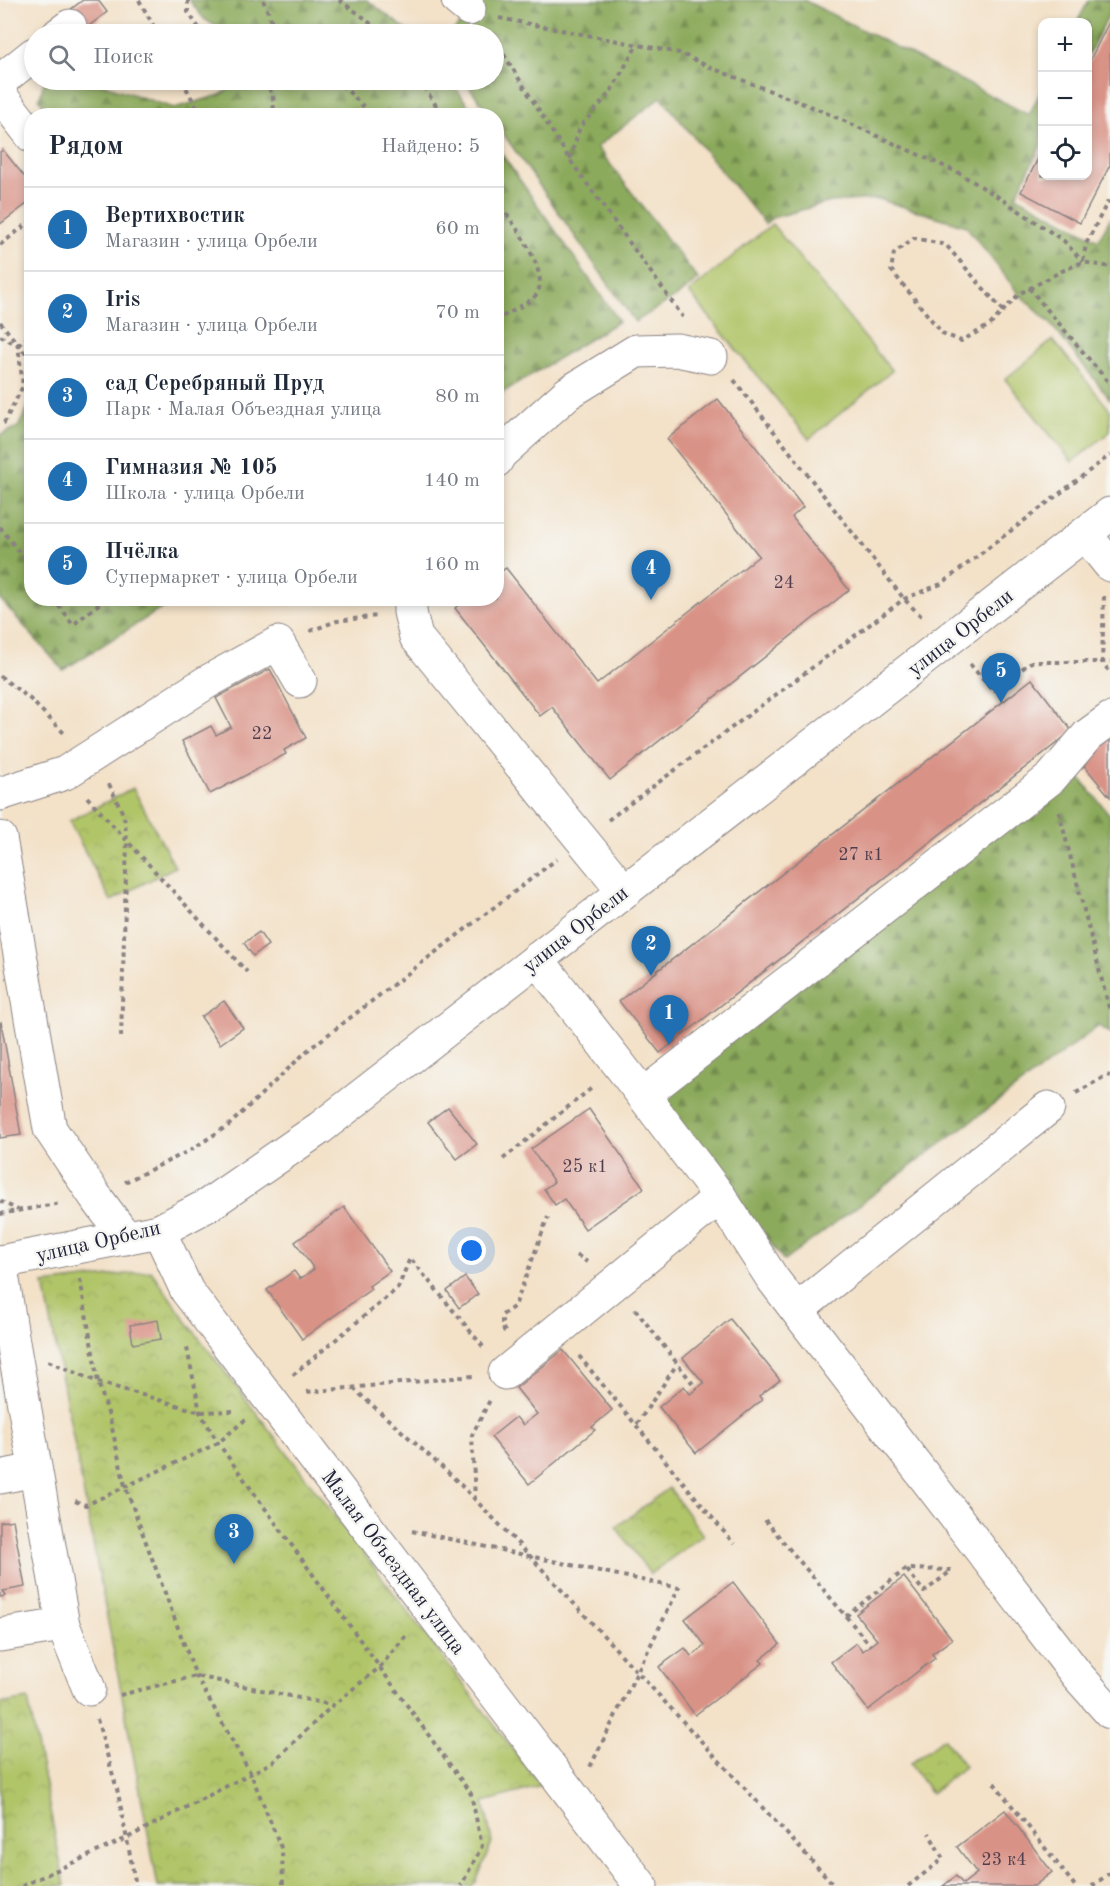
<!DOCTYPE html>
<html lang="ru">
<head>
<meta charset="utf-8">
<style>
  :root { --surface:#fff; --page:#f2f2f3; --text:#1f2937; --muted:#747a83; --line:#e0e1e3; --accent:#1f6fb2 }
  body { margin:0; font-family:"Old Standard TT",serif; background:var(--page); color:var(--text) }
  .controls { position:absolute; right:18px; top:18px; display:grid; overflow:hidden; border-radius:12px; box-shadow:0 3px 9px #0003 }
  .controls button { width:54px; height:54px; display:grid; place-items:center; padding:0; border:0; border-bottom:2px solid var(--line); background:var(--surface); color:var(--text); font:30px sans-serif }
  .you { position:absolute; left:472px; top:1251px; width:21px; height:21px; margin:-15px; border:4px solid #fff; border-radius:50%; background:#1a73e8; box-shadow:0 0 0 9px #1a73e833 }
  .badge { display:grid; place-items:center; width:39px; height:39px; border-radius:50%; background:var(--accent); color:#fff; font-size:20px; font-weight:700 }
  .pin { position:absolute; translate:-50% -50px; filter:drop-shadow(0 2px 3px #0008) }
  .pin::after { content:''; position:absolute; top:32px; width:21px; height:18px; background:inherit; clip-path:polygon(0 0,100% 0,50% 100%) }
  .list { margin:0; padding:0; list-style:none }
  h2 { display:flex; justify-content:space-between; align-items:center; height:78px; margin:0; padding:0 24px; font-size:26px }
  h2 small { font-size:20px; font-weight:400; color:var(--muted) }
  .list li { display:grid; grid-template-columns:39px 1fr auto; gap:18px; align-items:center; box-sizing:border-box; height:84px; padding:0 24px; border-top:2px solid var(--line) }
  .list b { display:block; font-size:22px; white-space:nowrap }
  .list p { margin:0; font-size:20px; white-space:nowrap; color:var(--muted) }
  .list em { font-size:20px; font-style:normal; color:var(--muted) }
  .icon { flex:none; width:33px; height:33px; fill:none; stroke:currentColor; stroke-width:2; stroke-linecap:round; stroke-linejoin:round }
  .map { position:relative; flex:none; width:1110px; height:1886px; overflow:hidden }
  .search { position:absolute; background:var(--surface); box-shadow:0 3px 9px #0003; left:24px; top:24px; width:480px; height:66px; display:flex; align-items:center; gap:15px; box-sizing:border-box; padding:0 21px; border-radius:33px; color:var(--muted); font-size:22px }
  .panel { position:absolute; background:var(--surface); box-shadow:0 3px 9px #0003; left:24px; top:108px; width:480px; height:498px; border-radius:24px }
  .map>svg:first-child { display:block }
</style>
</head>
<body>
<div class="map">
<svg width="1110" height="1886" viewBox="0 0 1110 1886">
  <defs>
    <pattern id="forest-firs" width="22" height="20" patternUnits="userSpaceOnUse" patternTransform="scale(1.5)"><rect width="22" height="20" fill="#8caa5c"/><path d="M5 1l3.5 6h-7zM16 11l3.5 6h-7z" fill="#728a4d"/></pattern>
    <pattern id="park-crowns" width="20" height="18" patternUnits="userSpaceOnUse" patternTransform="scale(1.5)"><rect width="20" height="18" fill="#b0c468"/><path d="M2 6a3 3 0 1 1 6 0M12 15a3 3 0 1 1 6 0" fill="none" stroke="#97a85b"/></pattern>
  </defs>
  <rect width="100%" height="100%" fill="#f6f6f2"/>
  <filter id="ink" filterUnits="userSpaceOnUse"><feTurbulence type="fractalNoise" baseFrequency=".0167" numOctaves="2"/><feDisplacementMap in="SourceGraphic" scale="12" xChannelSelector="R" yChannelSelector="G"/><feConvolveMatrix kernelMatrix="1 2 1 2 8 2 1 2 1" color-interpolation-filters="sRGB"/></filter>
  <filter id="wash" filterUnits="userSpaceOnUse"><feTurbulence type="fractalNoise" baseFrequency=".008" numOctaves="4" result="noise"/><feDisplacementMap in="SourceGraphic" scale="24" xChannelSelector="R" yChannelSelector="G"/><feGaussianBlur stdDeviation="1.35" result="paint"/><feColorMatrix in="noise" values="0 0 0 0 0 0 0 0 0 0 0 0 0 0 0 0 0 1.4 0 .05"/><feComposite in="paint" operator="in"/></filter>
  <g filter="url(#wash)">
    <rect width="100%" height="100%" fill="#f3e1c8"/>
    <g fill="#b0c468" stroke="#697352" stroke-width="1.5">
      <polygon points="772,224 892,371 809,439 689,292"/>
      <polygon points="1053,340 1110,410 1110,432 1072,462 1005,379"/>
    </g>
    <g fill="url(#forest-firs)" stroke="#57664c" stroke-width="1.5">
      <polygon points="189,0 367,0 412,34 228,34 204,19"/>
      <polygon points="483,0 804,0 1029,115 1042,89 1042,143 1016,196 1098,240 1110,219 1110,399 1050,323 1019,294 966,226 878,199 831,202 772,218 765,224 661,97 597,147 698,279 682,293 635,322 497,125 496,116 490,115 464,80 494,80 494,34 450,34"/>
      <polygon points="1089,0 1110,0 1110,12 1088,56 1088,22 1077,22"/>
      <polygon points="60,80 99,83 174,108 220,95 242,80 450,80 475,115 51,115 39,99 44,83"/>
      <polygon points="496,146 619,321 497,396 496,396"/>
      <polygon points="31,402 32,598 177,599 63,670 0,599 0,435 18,427"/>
      <polygon points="1075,772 1110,815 1110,1033 1099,1026 784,1261 659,1098"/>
    </g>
    <g fill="url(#park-crowns)" stroke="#697352" stroke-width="1.5">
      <polygon points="133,788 175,867 111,901 69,821"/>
      <polygon points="151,1271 187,1322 541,1786 484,1802 492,1842 476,1882 471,1886 158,1886 44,1284"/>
      <polygon points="669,1488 703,1535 650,1574 616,1527"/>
      <polygon points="28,1699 65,1886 0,1886 0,1704"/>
      <polygon points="944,1738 965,1766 931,1793 910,1764"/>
    </g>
    <g id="blocks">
      <g fill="#d99286">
        <polygon points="83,0 98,0 107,12 85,29 70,10"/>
        <polygon points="1110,20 1110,165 1080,223 1021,192 1042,151 1042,176 1088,176 1088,64"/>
        <polygon points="3,150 32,186 32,200 0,224 0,152"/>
        <polygon points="718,399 803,507 792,517 849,590 610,780 552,707 540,716 455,608 466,598 496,598 496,575 506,568 597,684 759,556 667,439"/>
        <polygon points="270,669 306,738 284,750 286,754 210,794 182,741 211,726 216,735 231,727 216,698"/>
        <polygon points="1032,679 1072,731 660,1053 619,1001"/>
        <polygon points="1110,732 1110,797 1078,758"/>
        <polygon points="259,932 268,945 253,956 244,943"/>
        <polygon points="224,1001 243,1028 220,1044 201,1017"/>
        <polygon points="1,1022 21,1135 0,1138 0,1023"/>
        <polygon points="448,1107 477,1144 457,1159 428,1122"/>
        <polygon points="589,1109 644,1188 585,1229 564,1199 555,1205 544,1189 554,1182 531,1149"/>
        <polygon points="344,1207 390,1271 369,1286 371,1289 302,1339 267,1290 294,1271 300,1279 314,1269 295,1242"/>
        <polygon points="465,1277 478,1294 459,1308 447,1291"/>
        <polygon points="730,1319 780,1380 759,1396 762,1400 696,1453 659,1407 684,1386 690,1394 704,1383 683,1358"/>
        <polygon points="158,1320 161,1339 133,1344 130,1325"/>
        <polygon points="563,1350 612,1410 592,1427 595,1430 529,1484 491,1437 516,1417 523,1425 537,1414 516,1388"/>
        <polygon points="13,1520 25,1587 3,1591 5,1596 0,1597 0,1522"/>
        <polygon points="904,1577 952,1639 932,1654 935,1658 868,1710 831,1662 856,1643 863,1651 877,1640 856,1614"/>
        <polygon points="733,1582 780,1644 760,1660 763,1663 695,1715 659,1667 685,1648 691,1656 705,1645 685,1619"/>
        <polygon points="1005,1810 1052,1872 1034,1886 943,1886 956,1876 963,1884 977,1873 957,1847"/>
      </g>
    </g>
  </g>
  <g filter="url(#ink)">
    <use href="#blocks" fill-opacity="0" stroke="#8a8282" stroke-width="1.5"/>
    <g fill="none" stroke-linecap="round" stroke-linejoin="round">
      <defs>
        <g id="minor">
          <polyline points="458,0 469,9"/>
          <polyline points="59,34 70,26"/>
          <polyline points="0,81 34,54"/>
          <polyline points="0,95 32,136"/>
          <polyline points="496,461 500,454 568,393 636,351 677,350 711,357"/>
          <polyline points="1085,534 1110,565"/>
          <polyline points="410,598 410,612 416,637 624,891"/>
          <polyline points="0,794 65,773 207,682 278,643 300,681"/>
          <polyline points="0,838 50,1129 95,1196 126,1238"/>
          <polyline points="537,959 643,1095 720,1197 772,1278 1077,1675 1110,1712"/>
          <polyline points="643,1095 1051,778 1088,735 1110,719"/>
          <polyline points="159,1231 187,1291 641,1886"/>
          <polyline points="0,1262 159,1231 208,1205 320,1128 1110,514"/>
          <polyline points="0,1262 14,1348 63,1625 89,1689"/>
          <polyline points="797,1310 1048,1108"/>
          <polyline points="505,1373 720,1197"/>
          <polyline points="0,1477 35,1470"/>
          <polyline points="0,1635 63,1625"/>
        </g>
      </defs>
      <use href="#minor" stroke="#8a8282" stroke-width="35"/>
      <g stroke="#8a8282" stroke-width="4" stroke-dasharray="4.5 4.5" stroke-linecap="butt">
        <polyline points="139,0 158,34"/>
        <polyline points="188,0 188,12 203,34"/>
        <polyline points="263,0 277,34"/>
        <polyline points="339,0 366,19 380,34"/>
        <polyline points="499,18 680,53 709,67 822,111 957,172 1000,198 1064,241 1083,262"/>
        <polyline points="494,39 570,160 683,317"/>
        <polyline points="182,80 201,116"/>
        <polyline points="265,80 273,96 274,116"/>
        <polyline points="334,80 345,88 373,116"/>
        <polyline points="419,80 443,116"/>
        <polyline points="570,159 580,127 610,93 637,45"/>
        <path d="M 496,199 C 509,218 553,273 536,295 C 532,301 505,315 496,320"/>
        <polyline points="0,245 32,220"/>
        <polyline points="1083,261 1086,244 1107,203 1110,202"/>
        <polyline points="1029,288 1110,384"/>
        <polyline points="1003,311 946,245 914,238 894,253 891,270 942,333 961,341 990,325 1019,294 1062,271 1083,262 1110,267"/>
        <polyline points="0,322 32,362"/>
        <polyline points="0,336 18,345 23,386 4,423 0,424"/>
        <polyline points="18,345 32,334"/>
        <polyline points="734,380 904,599 923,618"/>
        <polyline points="0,527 32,569"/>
        <polyline points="1104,596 1102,662 1110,672"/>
        <polyline points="53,598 73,625 106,598"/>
        <polyline points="310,631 337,621 378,616"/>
        <polyline points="970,664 993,691 1031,662 1110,662"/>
        <polyline points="0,676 30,699 66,735"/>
        <polyline points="109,784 124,816 127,841 121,1037"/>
        <polyline points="87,797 247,972"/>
        <polyline points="1059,812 1110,1012"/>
        <polyline points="608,820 904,599 941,584 1110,455"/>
        <polyline points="1076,1093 1107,1075 1110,1076"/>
        <polyline points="503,1159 593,1087"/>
        <polyline points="125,1182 189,1151 229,1125 308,1050 557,859"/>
        <polyline points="0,1201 18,1210"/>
        <polyline points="0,1214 61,1203"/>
        <polyline points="577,1255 587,1262"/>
        <polyline points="80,1279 98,1382 110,1419 125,1486 196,1676 251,1774 282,1850 283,1886"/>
        <polyline points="635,1309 697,1389"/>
        <polyline points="505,1332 502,1326 502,1315 515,1306 548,1217"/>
        <polyline points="187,1348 200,1412 218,1443 471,1794 482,1846 461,1886"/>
        <polyline points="579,1356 734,1544"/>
        <polyline points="48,1361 98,1382 200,1412 236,1411"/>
        <polyline points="293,1375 398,1288 410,1258 485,1349"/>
        <polyline points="353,1388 452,1476 530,1556 835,1886"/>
        <polyline points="307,1392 473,1376"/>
        <polyline points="637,1424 677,1364"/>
        <polyline points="475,1500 472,1435 490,1400"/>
        <polyline points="75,1501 86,1505 218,1443 246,1419"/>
        <polyline points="765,1520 870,1645"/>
        <polyline points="412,1531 679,1588 590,1767"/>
        <polyline points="907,1570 924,1592 951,1571"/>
        <polyline points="846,1616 906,1569 952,1570 954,1568"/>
        <polyline points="120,1695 196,1676 332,1705"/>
        <polyline points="97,1719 118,1793 136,1886"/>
        <polyline points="994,1783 1075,1886"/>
        <polyline points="22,1886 127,1838 273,1762 332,1706 380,1667 408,1633"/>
        <polyline points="908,1886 943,1859 929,1833"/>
        <polyline points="1092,1886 1110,1873"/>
      </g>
      <use href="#minor" stroke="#fff" stroke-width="33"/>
    </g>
  </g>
  <g text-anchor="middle" stroke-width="5" stroke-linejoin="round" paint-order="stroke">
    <g font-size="18" fill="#503e4e">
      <text x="784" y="588">24</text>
      <text x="262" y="739">22</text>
      <text x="861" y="860">27 к1</text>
      <text x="585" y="1172">25 к1</text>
      <text x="1004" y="1865">23 к4</text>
    </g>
    <g font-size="21" fill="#22223b" stroke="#f6f6f2">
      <text transform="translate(960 632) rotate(-38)" y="7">улица Орбели</text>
      <text transform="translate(575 929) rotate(-38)" y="7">улица Орбели</text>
      <text transform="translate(98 1241) rotate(-13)" y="7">улица Орбели</text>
      <text transform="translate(394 1562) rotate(53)" y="7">Малая Объездная улица</text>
    </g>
  </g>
</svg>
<div class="controls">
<button>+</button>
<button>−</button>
<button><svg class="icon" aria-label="locate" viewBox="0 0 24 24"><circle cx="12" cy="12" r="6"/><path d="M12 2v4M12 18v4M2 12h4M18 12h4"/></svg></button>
</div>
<div class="you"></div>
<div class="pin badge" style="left:669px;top:1045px">1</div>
<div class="pin badge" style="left:651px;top:976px">2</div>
<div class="pin badge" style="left:234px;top:1564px">3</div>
<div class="pin badge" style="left:651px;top:600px">4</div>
<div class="pin badge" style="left:1001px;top:703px">5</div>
<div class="search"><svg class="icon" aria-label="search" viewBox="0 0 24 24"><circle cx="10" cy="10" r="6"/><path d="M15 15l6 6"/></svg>Поиск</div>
<section class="panel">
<h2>Рядом<small>Найдено: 5</small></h2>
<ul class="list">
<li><span class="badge">1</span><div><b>Вертихвостик</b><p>Магазин · улица Орбели</p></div><em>60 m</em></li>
<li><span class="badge">2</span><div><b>Iris</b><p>Магазин · улица Орбели</p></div><em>70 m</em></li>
<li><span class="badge">3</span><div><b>сад Серебряный Пруд</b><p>Парк · Малая Объездная улица</p></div><em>80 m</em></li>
<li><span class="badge">4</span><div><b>Гимназия № 105</b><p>Школа · улица Орбели</p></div><em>140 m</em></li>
<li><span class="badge">5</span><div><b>Пчёлка</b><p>Супермаркет · улица Орбели</p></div><em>160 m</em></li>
</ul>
</section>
</div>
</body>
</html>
